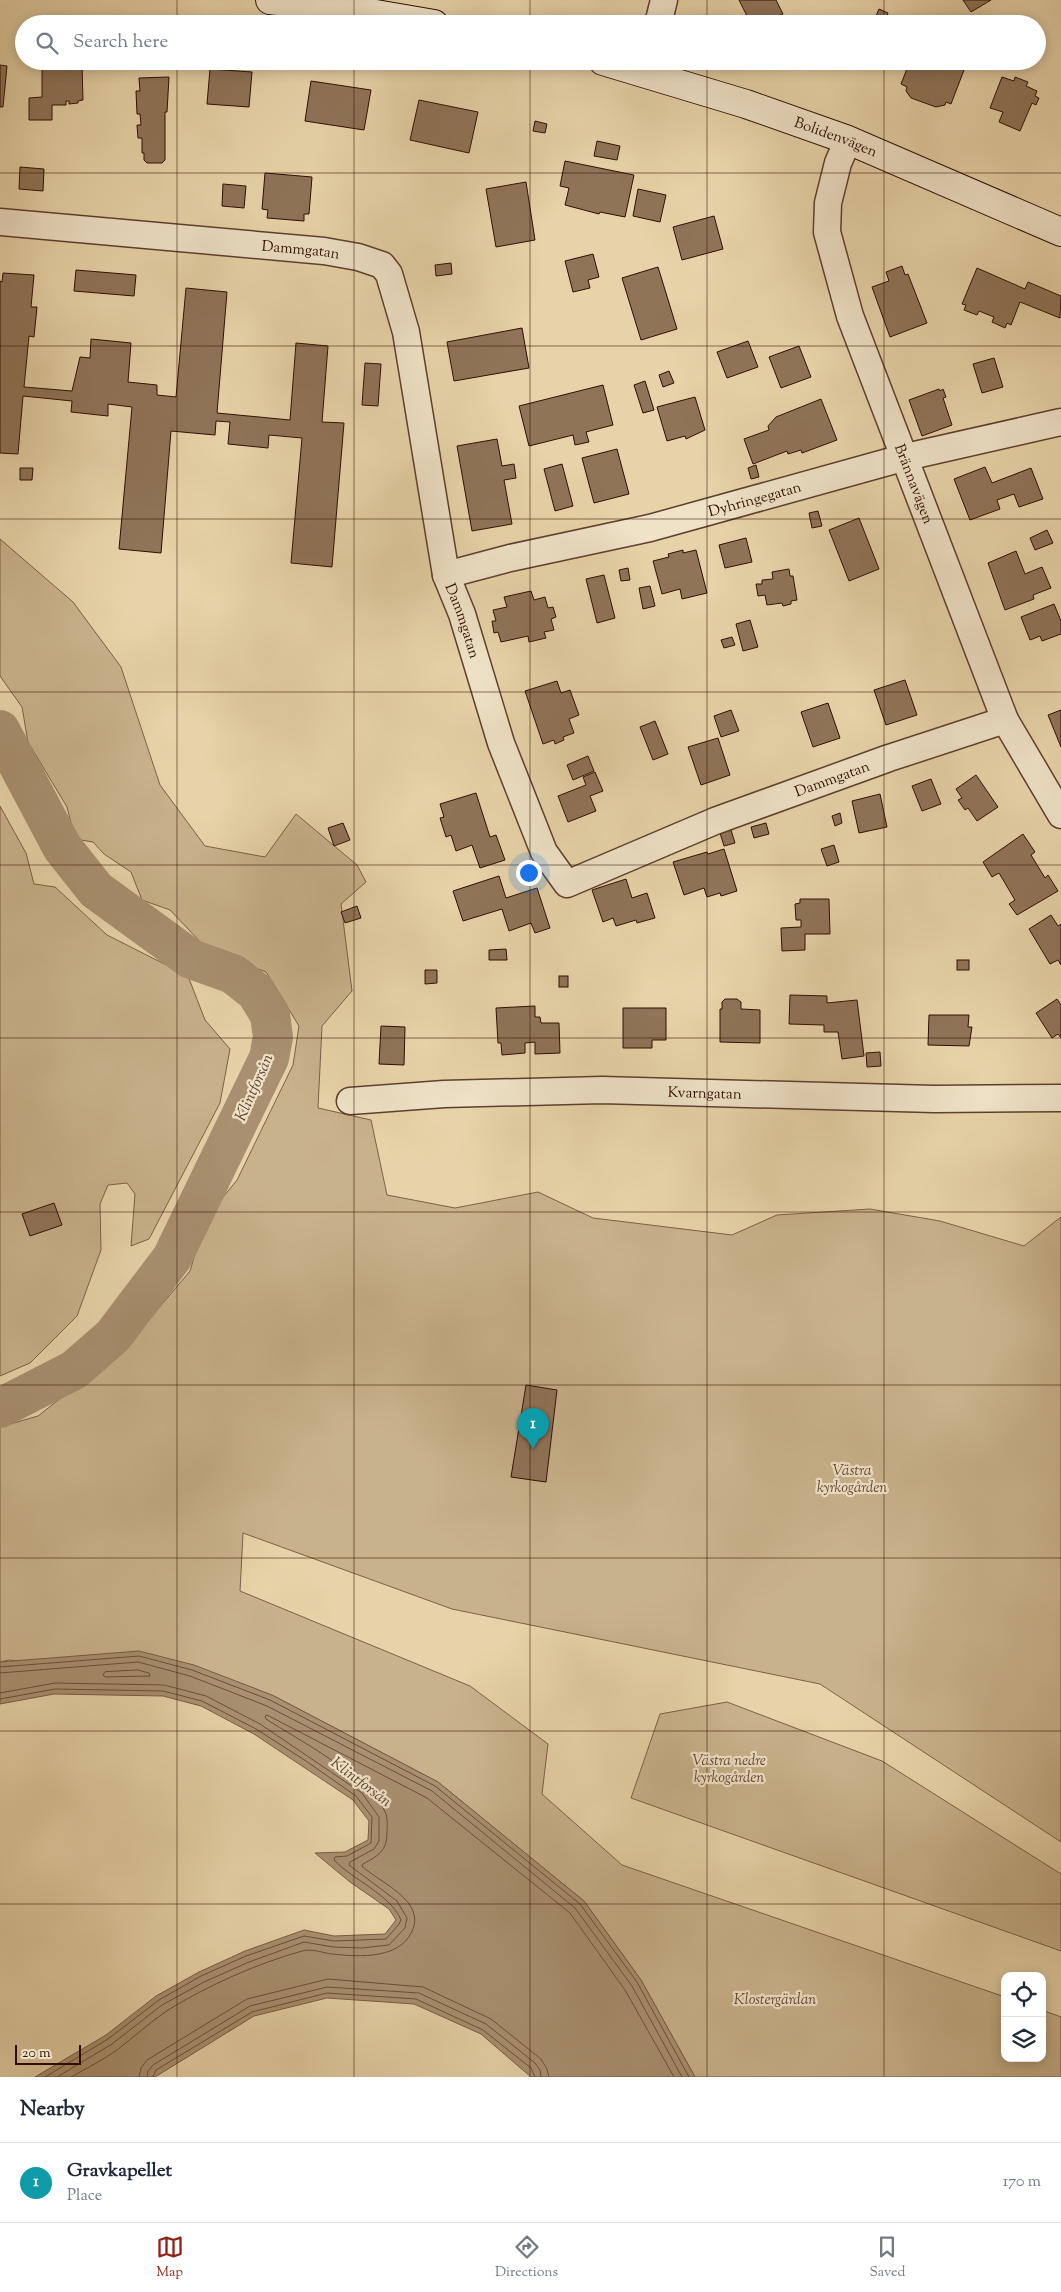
<!DOCTYPE html>
<html lang="en">
<head>
<meta charset="utf-8">
<style>
  :root { --surface:#fff; --page:#f2f2f3; --text:#1f2937; --muted:#747a83; --line:#e0e1e3; --accent:#8f2418 }
  body { margin:0; font-family:"Sorts Mill Goudy",serif; background:var(--page); color:var(--text) }
  .controls { position:absolute; right:15px; bottom:15px; display:grid; overflow:hidden; border-radius:10px; box-shadow:0 2px 12px #0003 }
  .controls button { width:45px; height:45px; display:grid; place-items:center; padding:0; border:0; border-bottom:1px solid var(--line); background:var(--surface); color:var(--text); font:25px sans-serif }
  .scale { position:absolute; left:15px; bottom:12px; width:66px; box-sizing:border-box; padding-left:5px; border:2px solid #2f0e01; border-top:0; font-size:14px; line-height:18px; white-space:nowrap; color:#2f0e01; -webkit-text-stroke:4px #efe2c7; paint-order:stroke }
  .you { position:absolute; left:528px; top:872px; width:18px; height:18px; margin:-12px; border:4px solid #fff; border-radius:50%; background:#1a73e8; box-shadow:0 0 0 8px #1a73e833 }
  .badge { display:grid; place-items:center; width:32px; height:32px; border-radius:50%; background:var(--accent); color:#fff; font-size:16px; font-weight:700 }
  .pin { position:absolute; translate:-50% -41px; filter:drop-shadow(0 1px 2px #0008) }
  .pin::after { content:''; position:absolute; top:26px; width:18px; height:15px; background:inherit; clip-path:polygon(0 0,100% 0,50% 100%) }
  .list { margin:0; padding:0; list-style:none }
  h2 { display:flex; justify-content:space-between; align-items:center; height:65px; margin:0; padding:0 20px; font-size:21px }
  h2 small { font-size:16px; font-weight:400; color:var(--muted) }
  .list li { display:grid; grid-template-columns:32px 1fr auto; gap:15px; align-items:center; box-sizing:border-box; height:80px; padding:0 20px; border-top:1px solid var(--line) }
  .list b { display:block; font-size:19px; white-space:nowrap }
  .list p { margin:0; font-size:16px; white-space:nowrap; color:var(--muted) }
  .list em { font-size:16px; font-style:normal; color:var(--muted) }
  .icon { flex:none; width:28px; height:28px; fill:none; stroke:currentColor; stroke-width:2; stroke-linecap:round; stroke-linejoin:round }
  .map { position:relative; flex:none; width:1061px; height:2077px; overflow:hidden }
  .search { position:absolute; background:var(--surface); box-shadow:0 2px 12px #0003; left:15px; right:15px; top:15px; height:55px; display:flex; align-items:center; gap:12px; box-sizing:border-box; padding:0 18px; border-radius:28px; color:var(--muted); font-size:19px }
  .sheet { height:145px; background:var(--surface) }
  nav { display:flex; justify-content:space-around; align-items:center; box-sizing:border-box; height:70px; border-top:1px solid var(--line); background:var(--surface); font-size:14px; color:var(--muted) }
  nav a { display:grid; justify-items:center; gap:2px }
  nav .on { color:var(--accent) }
  .map>svg:first-child { display:block }
</style>
</head>
<body>
<div class="map">
<svg width="1061" height="2077" viewBox="0 0 1061 2077">
  <rect width="100%" height="100%" fill="#e7d3a9"/>
  <filter id="stains"><feTurbulence type="fractalNoise" baseFrequency=".004" numOctaves="4"/><feColorMatrix values="0 0 0 0 .2 0 0 0 0 .09 0 0 0 0 .02 0 0 0 .5 -.17"/></filter>
  <radialGradient id="worn" r=".72"><stop offset=".6" stop-color="#630" stop-opacity="0"/><stop offset="1" stop-color="#630" stop-opacity=".3"/></radialGradient>
  <g fill="#c8b28c" stroke="#7c6046">
    <polygon points="0,539 73,602 121,667 160,785 205,846 265,857 296,814 357,865 366,882 341,904 352,991 322,1026 318,1108 371,1120 387,1195 455,1208 538,1192 593,1218 732,1235 777,1215 870,1209 940,1221 1024,1246 1061,1217 1061,1842 820,1684 452,1609 243,1533 240,1591 470,1686 548,1744 542,1794 622,1865 1005,1997 1005,2058 1042,2058 1042,2010 1061,2017 1061,2077 695,2077 641,1980 584,1901 438,1782 272,1695 9,1660 0,1662 0,1427 38,1416 89,1376 142,1328 190,1271 206,1218 237,1180 293,1065 299,1026 266,972 207,949 170,910 142,900 131,872 104,854 93,842 75,839 67,807 28,742 22,707 0,676"/>
    <polygon points="0,806 26,853 34,884 55,887 107,935 188,976 205,1020 230,1049 220,1103 149,1239 131,1246 135,1194 127,1183 108,1185 100,1204 101,1250 77,1316 30,1363 0,1376"/>
    <polygon points="727,1702 882,1761 1061,1874 1061,1951 631,1798 660,1714"/>
  </g>
  <polygon fill="#a89070" stroke="#785c44" points="139,1651 194,1665 272,1695 438,1782 584,1901 641,1980 695,2077 531,2077 481,2034 414,2004 327,1998 254,2016 155,2077 35,2077 106,2035 156,1996 199,1972 245,1951 304,1930 334,1936 385,1934 396,1920 389,1909 350,1882 315,1853 345,1852 368,1840 369,1821 353,1800 254,1734 201,1706 163,1696 54,1694 0,1704 0,1662"/>
  <g fill="none" stroke-linecap="round" stroke-linejoin="round">
    <g stroke="#6c4f38" stroke-width="1">
      <polyline points="0,1667 139,1656 192,1670 270,1700 435,1786 580,1904 637,1982 689,2077"/>
      <polygon points="138,1670 149,1673 150,1676 105,1677 103,1675 105,1672"/>
      <polyline points="0,1673 138,1662 190,1676 267,1706 432,1791 575,1908 632,1986 682,2077"/>
      <polyline points="0,1693 55,1683 164,1685 206,1696 260,1724 362,1793 379,1817 379,1841 374,1849 350,1862 349,1865 397,1901 407,1918 405,1928 389,1945 362,1948 333,1947 304,1942 249,1962 204,1982 162,2005 112,2044 57,2077"/>
      <path d="M 0,1699 L 55,1689 L 163,1691 L 202,1701 L 256,1729 L 306,1761 L 356,1796 L 372,1817 L 371,1843 L 347,1856 L 335,1857 L 334,1860 C 353,1880 391,1895 401,1920 L 399,1924 L 386,1939 L 334,1941 L 304,1936 L 246,1956 L 201,1976 L 159,2000 L 108,2039 L 45,2077"/>
      <path d="M 71,2077 C 87,2068 103,2060 117,2050 C 134,2037 150,2022 168,2010 C 209,1985 256,1964 302,1951 C 311,1948 323,1953 332,1954 C 360,1957 404,1960 414,1926 C 421,1898 377,1881 362,1866 L 363,1864 C 378,1856 387,1851 387,1833 C 387,1827 388,1820 386,1814 C 373,1779 297,1739 266,1719 L 265,1716 L 267,1715 L 427,1798 L 570,1913 L 625,1990 L 674,2077"/>
      <polyline points="139,2077 141,2068 147,2060 247,1999 328,1979 423,1987 491,2019 541,2059 547,2069 549,2077"/>
      <polyline points="147,2077 148,2071 153,2065 250,2006 327,1987 419,1993 486,2024 535,2063 540,2070 541,2077"/>
      <polyline points="153,2077 156,2070 252,2012 327,1993 416,1999 483,2030 531,2068 535,2077"/>
    </g>
    <polyline stroke="#a89070" stroke-width="40" points="0,730 62,847 96,890 191,959 233,974 256,992 270,1015 273,1037 269,1058 172,1258 113,1336 74,1370 0,1408"/>
  </g>
  <g fill="#8f7458" stroke="#2f0e01">
    <polygon points="739,0 776,0 783,14 763,24 751,24"/>
    <polygon points="963,0 991,0 971,12"/>
    <polygon points="879,9 888,13 884,24 873,23"/>
    <polygon points="846,61 860,61 859,66"/>
    <polygon points="910,61 949,61 948,64 964,70 951,104 946,102 945,105 936,107 911,98 906,91 907,87 901,84"/>
    <polygon points="0,65 7,66 3,107 0,107"/>
    <polygon points="42,65 82,65 83,100 78,101 78,103 69,104 69,101 66,101 66,105 52,105 52,120 29,120 29,98 42,97"/>
    <polygon points="210,69 252,72 249,107 207,104"/>
    <polygon points="169,77 167,112 165,112 165,160 162,163 147,163 144,160 144,153 142,153 142,138 138,138 137,125 141,125 140,114 137,114 136,91 140,91 139,78"/>
    <polygon points="1002,77 1014,81 1015,77 1028,82 1026,86 1037,91 1035,96 1039,98 1036,105 1032,103 1020,131 999,122 1003,112 990,108"/>
    <polygon points="311,81 371,90 364,130 305,121"/>
    <polygon points="419,100 478,112 469,153 410,140"/>
    <polygon points="535,121 547,124 545,133 533,131"/>
    <polygon points="597,141 620,146 617,160 594,156"/>
    <polygon points="565,161 634,175 625,217 600,212 599,214 565,205 569,188 560,186"/>
    <polygon points="20,167 44,169 43,191 19,189"/>
    <polygon points="265,173 312,177 309,214 304,214 304,221 267,218 268,210 262,209"/>
    <polygon points="526,182 535,240 496,247 486,189"/>
    <polygon points="223,184 246,186 244,208 222,206"/>
    <polygon points="638,189 666,195 660,222 633,216"/>
    <polygon points="714,216 723,249 682,260 673,227"/>
    <polygon points="593,254 599,277 588,280 590,288 573,292 565,261"/>
    <polygon points="451,263 452,274 436,276 435,265"/>
    <polygon points="902,266 905,275 908,274 927,323 890,337 872,287 889,281 886,272"/>
    <polygon points="658,267 677,329 641,340 622,278"/>
    <polygon points="977,268 1025,289 1028,282 1061,296 1060,318 1020,302 1011,325 1007,323 1005,328 992,322 994,317 979,311 977,315 964,310 966,305 962,304"/>
    <polygon points="76,270 136,275 134,296 74,291"/>
    <polygon points="3,273 34,275 31,307 37,307 34,337 29,336 24,387 72,391 80,357 90,358 91,339 131,343 128,382 157,385 157,395 176,397 186,288 227,292 217,413 290,420 296,343 328,346 322,422 344,423 332,567 291,563 302,438 269,435 268,448 228,444 230,422 216,421 215,435 171,431 161,553 119,549 132,407 108,404 108,416 71,412 72,401 23,396 18,454 0,453 0,281 2,282"/>
    <polygon points="522,328 529,368 454,381 447,342"/>
    <polygon points="748,341 758,367 727,378 717,352"/>
    <polygon points="799,346 811,377 781,388 769,357"/>
    <polygon points="994,358 1003,387 982,393 973,364"/>
    <polygon points="365,363 381,364 378,406 362,405"/>
    <polygon points="669,371 674,383 663,387 659,375"/>
    <polygon points="645,381 654,410 643,413 634,385"/>
    <polygon points="603,385 613,425 586,432 589,442 575,445 573,435 529,446 519,406"/>
    <polygon points="939,389 940,391 943,389 946,397 943,398 952,425 922,436 909,400"/>
    <polygon points="695,397 705,430 686,439 685,436 667,441 657,407"/>
    <polygon points="821,399 837,440 802,453 801,450 788,454 787,451 753,464 744,439 769,430 768,426 776,417"/>
    <polygon points="497,439 502,466 514,464 516,478 504,480 512,524 472,531 457,446"/>
    <polygon points="617,449 629,494 594,503 582,458"/>
    <polygon points="562,464 573,506 555,511 544,469"/>
    <polygon points="756,465 759,477 751,479 748,468"/>
    <polygon points="985,467 992,483 1031,468 1043,499 1019,507 1014,494 997,500 1000,509 970,520 954,479"/>
    <polygon points="20,468 33,468 32,480 20,480"/>
    <polygon points="818,511 822,526 812,528 809,513"/>
    <polygon points="859,518 879,569 849,581 829,530"/>
    <polygon points="1047,530 1053,543 1035,550 1030,538"/>
    <polygon points="746,538 752,562 725,568 719,545"/>
    <polygon points="683,550 683,553 696,550 707,593 682,599 680,589 662,594 653,561 669,557 668,554"/>
    <polygon points="1016,551 1025,574 1042,567 1051,588 1033,595 1034,599 1005,610 988,563"/>
    <polygon points="628,568 630,580 621,581 619,570"/>
    <polygon points="789,569 790,576 793,576 797,600 791,601 791,604 783,606 782,603 767,605 765,595 758,596 756,584 762,584 762,580 773,579 772,572"/>
    <polygon points="604,575 615,618 597,623 586,579"/>
    <polygon points="650,586 655,606 643,609 639,588"/>
    <polygon points="531,591 534,600 545,597 548,608 553,607 556,617 551,619 554,630 544,632 546,638 529,642 528,636 501,642 498,632 494,633 492,621 496,621 493,610 507,607 504,597"/>
    <polygon points="1054,604 1061,621 1061,634 1042,641 1040,636 1030,640 1021,617"/>
    <polygon points="750,620 758,647 743,651 736,624"/>
    <polygon points="732,637 735,645 724,648 721,640"/>
    <polygon points="905,680 917,715 886,725 874,690"/>
    <polygon points="557,681 561,693 570,690 579,715 569,719 574,733 563,737 564,740 555,744 554,740 543,744 525,691"/>
    <polygon points="828,703 840,738 813,747 801,712"/>
    <polygon points="731,710 739,731 721,737 714,716"/>
    <polygon points="1061,710 1061,747 1048,715"/>
    <polygon points="655,721 668,754 653,760 640,727"/>
    <polygon points="718,738 730,775 701,785 688,747"/>
    <polygon points="588,756 594,771 573,780 567,765"/>
    <polygon points="595,772 603,791 590,796 596,811 568,822 558,796 586,785 583,777"/>
    <polygon points="976,775 998,807 977,821 968,808 965,810 958,800 962,798 956,789"/>
    <polygon points="931,779 941,804 922,811 912,786"/>
    <polygon points="476,793 490,837 496,835 505,860 480,868 472,845 456,851 451,835 446,837 440,818 444,817 440,804"/>
    <polygon points="880,794 887,827 859,833 852,801"/>
    <polygon points="840,813 842,823 835,826 832,816"/>
    <polygon points="343,823 350,840 334,846 328,828"/>
    <polygon points="766,823 769,834 754,838 751,827"/>
    <polygon points="731,830 735,843 724,846 720,833"/>
    <polygon points="1023,834 1035,852 1031,855 1045,878 1048,875 1058,891 1017,915 1009,904 1015,900 999,873 992,877 983,862"/>
    <polygon points="834,845 839,862 827,866 821,849"/>
    <polygon points="724,849 737,891 721,896 720,893 707,897 704,888 684,895 673,862 707,852 708,854"/>
    <polygon points="499,876 506,898 537,888 550,928 535,933 531,923 509,931 502,909 463,921 453,891"/>
    <polygon points="626,879 632,898 647,893 655,918 637,923 636,920 616,926 613,918 603,922 592,890"/>
    <polygon points="800,899 829,899 830,934 805,934 805,950 782,951 781,928 801,927 801,920 796,920 795,904 800,903"/>
    <polygon points="357,906 361,918 345,923 341,912"/>
    <polygon points="1051,915 1058,926 1061,924 1061,965 1058,960 1050,964 1029,929"/>
    <polygon points="506,949 507,960 489,960 489,950"/>
    <rect x="957" y="960" width="12" height="10"/>
    <polygon points="425,970 437,970 437,983 425,984"/>
    <rect x="559" y="976" width="9" height="11"/>
    <polygon points="790,995 827,996 827,1003 857,1000 864,1056 842,1059 838,1032 824,1032 824,1025 789,1024"/>
    <polygon points="725,999 737,999 741,1002 741,1009 760,1010 760,1043 720,1042 720,1009 722,1009 722,1002"/>
    <polygon points="1057,999 1061,1005 1061,1038 1058,1034 1052,1038 1036,1013"/>
    <polygon points="535,1006 535,1017 540,1017 541,1023 559,1023 560,1053 535,1054 535,1042 525,1043 525,1053 502,1055 501,1043 498,1043 496,1008"/>
    <polygon points="623,1008 666,1008 666,1040 652,1040 652,1048 623,1048"/>
    <polygon points="929,1015 969,1015 968,1027 972,1027 969,1046 928,1045"/>
    <polygon points="381,1026 405,1027 404,1065 379,1064"/>
    <polygon points="880,1052 881,1066 867,1067 866,1053"/>
    <polygon points="54,1203 62,1225 30,1236 22,1214"/>
    <polygon points="526,1385 557,1390 546,1482 511,1477"/>
  </g>
  <g fill="none" stroke-linecap="round" stroke-linejoin="round">
    <defs>
      <g id="street">
        <polyline points="658,24 664,0"/>
        <path id="s1" d="M 848,140 L 838,163 L 828,203 L 827,232 L 850,316 L 1005,720 L 1061,815"/>
        <path id="s2" d="M 0,222 L 324,251 L 358,257 L 382,265 L 389,274 L 406,332 L 446,575 L 462,614 L 501,743 L 544,852 L 567,884 L 715,821 L 889,758 L 1005,720"/>
        <path id="s3" d="M 446,575 L 510,558 L 650,528 L 906,457 L 1061,422"/>
        <path id="s4" d="M 350,1101 L 444,1094 L 602,1090 L 934,1099 L 1061,1098"/>
      </g>
      <g id="secondary">
        <polyline points="270,0 352,10 434,24"/>
        <path id="s5" d="M 603,61 L 746,104 L 848,140 L 1061,232"/>
      </g>
    </defs>
    <use href="#street" stroke="#5d3f2b" stroke-width="29"/>
    <use href="#secondary" stroke="#2f0e01" stroke-width="30"/>
    <use href="#street" stroke="#efe2c7" stroke-width="26"/>
    <use href="#secondary" stroke="#efe2c7" stroke-width="28"/>
  </g>
  <path fill="none" stroke="#2f0e01" stroke-width="1" stroke-opacity="0.55" d="M 177,0 L 177,24M 354,0 L 354,24M 530,0 L 530,24M 707,0 L 707,24M 884,0 L 884,24M 177,61 L 177,2077M 354,61 L 354,2077M 530,61 L 530,2077M 707,61 L 707,2077M 884,61 L 884,2077M 0,173 L 1061,173M 0,346 L 1061,346M 0,519 L 1061,519M 0,692 L 1061,692M 0,865 L 1061,865M 0,1038 L 1061,1038M 0,1212 L 1061,1212M 0,1385 L 1061,1385M 0,1558 L 1061,1558M 0,1731 L 1061,1731M 0,1904 L 1061,1904"/>
  <g text-anchor="middle" stroke-width="4.5" stroke-linejoin="round" paint-order="stroke">
    <g font-size="15" fill="#2f0e01" stroke="#efe2c7">
      <text dy="5" stroke="none"><textPath href="#s5" startOffset="245">Bolidenvägen</textPath></text>
      <text dy="5" stroke="none"><textPath href="#s2" startOffset="302">Dammgatan</textPath></text>
      <text dy="5" stroke="none"><textPath href="#s1" startOffset="362">Brännavägen</textPath></text>
      <text dy="5" stroke="none"><textPath href="#s3" startOffset="318">Dyhringegatan</textPath></text>
      <text dy="5" stroke="none"><textPath href="#s2" startOffset="752">Dammgatan</textPath></text>
      <text dy="5" stroke="none"><textPath href="#s2" startOffset="1322">Dammgatan</textPath></text>
      <text dy="5" stroke="none"><textPath href="#s4" startOffset="355">Kvarngatan</textPath></text>
    </g>
    <g font-size="15" font-style="italic" fill="#654732" stroke="#efe2c7">
      <text x="852" y="1475">Västra<tspan x="852" dy="17">kyrkogården</tspan></text>
      <text x="729" y="1765">Västra nedre<tspan x="729" dy="17">kyrkogården</tspan></text>
      <text x="775" y="2004">Klostergärdan</text>
    </g>
    <g font-size="16" font-style="italic" fill="#5f422d" stroke="#efe2c7">
      <text transform="translate(253 1087) rotate(-66)" y="6">Klintforsån</text>
      <text transform="translate(362 1781) rotate(37)" y="6">Klintforsån</text>
    </g>
  </g>
  <rect width="100%" height="100%" filter="url(#stains)"/>
  <rect width="100%" height="100%" fill="url(#worn)"/>
</svg>
<div class="controls">
<button><svg class="icon" aria-label="locate" viewBox="0 0 24 24"><circle cx="12" cy="12" r="6"/><path d="M12 2v4M12 18v4M2 12h4M18 12h4"/></svg></button>
<button><svg class="icon" aria-label="layers" viewBox="0 0 24 24"><path d="M12 4l9 5-9 5-9-5zM3 14l9 5 9-5"/></svg></button>
</div>
<div class="scale">20 m</div>
<div class="you"></div>
<div class="pin badge" style="left:533px;top:1449px;background:#0f9aa8">1</div>
<div class="search"><svg class="icon" aria-label="search" viewBox="0 0 24 24"><circle cx="10" cy="10" r="6"/><path d="M15 15l6 6"/></svg>Search here</div>
</div>
<section class="sheet">
<h2>Nearby<small></small></h2>
<ul class="list">
<li><span class="badge" style="background:#0f9aa8">1</span><div><b>Gravkapellet</b><p>Place</p></div><em>170 m</em></li>
</ul>
</section>
<nav>
<a class="on"><svg class="icon" aria-label="map" viewBox="0 0 24 24"><path d="M3 6l6-2 6 2 6-2v14l-6 2-6-2-6 2zM9 4v14M15 6v14"/></svg>Map</a>
<a><svg class="icon" aria-label="directions" viewBox="0 0 24 24"><path d="M12 3l9 9-9 9-9-9zM9 14v-3h6M13 9l2 2-2 2"/></svg>Directions</a>
<a><svg class="icon" aria-label="saved" viewBox="0 0 24 24"><path d="M7 4h10v16l-5-4-5 4z"/></svg>Saved</a>
</nav>
</body>
</html>
